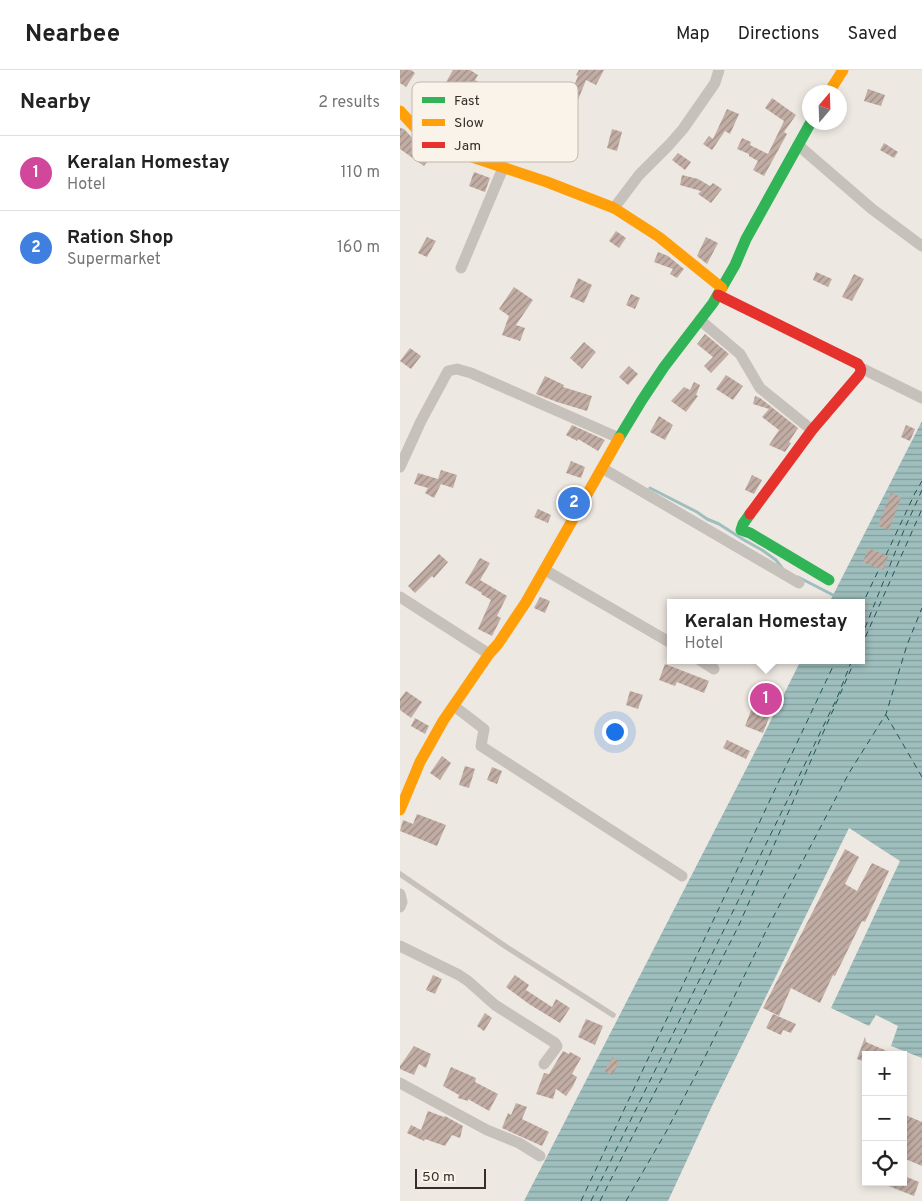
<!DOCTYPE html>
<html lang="en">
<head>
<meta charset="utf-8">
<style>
  :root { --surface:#fff; --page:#f2f2f2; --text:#222; --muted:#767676; --line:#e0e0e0; --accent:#db2777 }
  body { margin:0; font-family:Overpass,sans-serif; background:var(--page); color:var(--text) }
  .controls { position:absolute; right:15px; bottom:15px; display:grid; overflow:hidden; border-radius:0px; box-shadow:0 2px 8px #0003 }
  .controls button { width:45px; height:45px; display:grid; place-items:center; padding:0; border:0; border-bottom:1px solid var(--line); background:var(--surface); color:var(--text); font:25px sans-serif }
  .compass { position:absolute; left:402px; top:15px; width:45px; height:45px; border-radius:50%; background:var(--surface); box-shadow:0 2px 8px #0003; rotate:19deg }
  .scale { position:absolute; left:15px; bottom:12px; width:71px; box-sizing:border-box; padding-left:5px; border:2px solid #382e29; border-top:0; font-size:14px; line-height:18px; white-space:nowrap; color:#382e29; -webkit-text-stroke:4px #faf3ea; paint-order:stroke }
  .you { position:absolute; left:214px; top:661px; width:18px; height:18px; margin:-12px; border:4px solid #fff; border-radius:50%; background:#1a73e8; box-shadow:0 0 0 8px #1a73e833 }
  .badge { display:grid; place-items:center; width:32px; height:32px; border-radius:50%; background:var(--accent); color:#fff; font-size:16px; font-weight:700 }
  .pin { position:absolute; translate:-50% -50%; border:2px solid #fff; box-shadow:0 1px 5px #0006 }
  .popup { position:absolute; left:267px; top:529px; width:198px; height:65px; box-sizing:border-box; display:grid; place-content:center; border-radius:0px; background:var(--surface); filter:drop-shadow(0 1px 4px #0005); font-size:16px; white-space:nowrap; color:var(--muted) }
  .popup b { font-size:19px; color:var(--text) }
  .popup::after { content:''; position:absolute; left:50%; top:100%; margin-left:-10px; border:10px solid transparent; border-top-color:var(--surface) }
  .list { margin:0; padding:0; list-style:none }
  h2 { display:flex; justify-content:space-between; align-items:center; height:65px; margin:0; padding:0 20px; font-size:21px }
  h2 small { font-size:16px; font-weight:400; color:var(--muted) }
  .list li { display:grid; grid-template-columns:32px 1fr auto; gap:15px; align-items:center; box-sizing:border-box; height:75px; padding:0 20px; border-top:1px solid var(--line) }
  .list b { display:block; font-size:19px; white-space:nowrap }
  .list p { margin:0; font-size:16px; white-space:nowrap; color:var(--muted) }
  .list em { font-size:16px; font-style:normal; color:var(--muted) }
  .icon { flex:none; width:28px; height:28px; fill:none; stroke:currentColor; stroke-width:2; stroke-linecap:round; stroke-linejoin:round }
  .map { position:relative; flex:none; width:522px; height:1131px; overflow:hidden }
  header { display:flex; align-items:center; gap:30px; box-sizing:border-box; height:70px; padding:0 25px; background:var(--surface); border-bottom:1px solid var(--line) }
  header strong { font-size:24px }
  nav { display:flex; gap:28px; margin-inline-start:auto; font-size:18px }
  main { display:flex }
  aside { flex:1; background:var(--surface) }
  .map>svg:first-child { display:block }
</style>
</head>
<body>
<header>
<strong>Nearbee</strong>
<nav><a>Map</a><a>Directions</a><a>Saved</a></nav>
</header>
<main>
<aside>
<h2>Nearby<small>2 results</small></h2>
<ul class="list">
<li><span class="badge" style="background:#d1479c">1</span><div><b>Keralan Homestay</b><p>Hotel</p></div><em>110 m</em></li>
<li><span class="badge" style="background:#3f7fe0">2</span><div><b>Ration Shop</b><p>Supermarket</p></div><em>160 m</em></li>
</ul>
</aside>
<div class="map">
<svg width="522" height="1131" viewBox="0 0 522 1131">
  <defs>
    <pattern id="water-rules" width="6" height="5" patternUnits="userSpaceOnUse" patternTransform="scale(1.25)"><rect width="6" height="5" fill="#9fbfbe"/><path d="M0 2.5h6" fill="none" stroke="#839c9a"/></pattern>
    <pattern id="building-hatch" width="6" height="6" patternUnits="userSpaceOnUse" patternTransform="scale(1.25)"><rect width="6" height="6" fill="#c1ada4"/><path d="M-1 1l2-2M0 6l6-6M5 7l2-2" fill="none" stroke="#9e8d86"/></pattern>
  </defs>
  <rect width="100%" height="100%" fill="#eee8e2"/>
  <polygon fill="url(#water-rules)" points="522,351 522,988 491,976 498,956 476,945 469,956 431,938 500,791 449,758 312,1036 268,1131 124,1131 357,678 401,590 461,590 461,533 429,533"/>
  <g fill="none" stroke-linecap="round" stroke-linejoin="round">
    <g stroke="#9fbfbe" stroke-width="3">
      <polyline points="250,418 297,442 307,449 319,454 344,470 362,480 376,490 382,498"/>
      <polyline points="398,507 433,525"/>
    </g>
    <g stroke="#1f5559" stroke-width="1" stroke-dasharray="6 5" stroke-linecap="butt">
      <polyline points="486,485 515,423 522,411"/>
      <polyline points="461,537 480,497"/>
      <polyline points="461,568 504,460 522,420"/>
      <polyline points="461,577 522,439"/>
      <polyline points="486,645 522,707"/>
      <polyline points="181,1131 436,590"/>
      <polyline points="191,1131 388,729 437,628 452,590"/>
      <polyline points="200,1131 339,855 455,590"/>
      <polyline points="226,1131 266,1062 303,991 367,859 449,703 486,644 507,575 522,538"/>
    </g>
  </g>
  <g fill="url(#building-hatch)">
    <polygon points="0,0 11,0 15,3 6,17 0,13"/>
    <polygon points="53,0 70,0 78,5 75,10 82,14 77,23 60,13 56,20 45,14"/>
    <polygon points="179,0 204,0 196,15 186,10 174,40 166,36 178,6 176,5"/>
    <polygon points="25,12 31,17 34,14 40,18 26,34 15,25"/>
    <polygon points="468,19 485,25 481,36 464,31"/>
    <polygon points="372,28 396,45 384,62 387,64 364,106 353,100 358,91 349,86 349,84 337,79 342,68 351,72 350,75 368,84 384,51 365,38"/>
    <polygon points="327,39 339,44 330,64 325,61 312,80 303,74 309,66 313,69"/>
    <polygon points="88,57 99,61 93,76 82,72"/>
    <polygon points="0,58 4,59 19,75 33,84 24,96 0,79"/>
    <polygon points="212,59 222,62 217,81 207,78"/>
    <polygon points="484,73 498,82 494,88 480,80"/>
    <polygon points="278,83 291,92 285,100 272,90"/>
    <polygon points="74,102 90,108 85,122 69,116"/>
    <polygon points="282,105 298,109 310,116 313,113 322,119 311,133 298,124 301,121 280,115"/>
    <polygon points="216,161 226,168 219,178 209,171"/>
    <polygon points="27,167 36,171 27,187 18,183"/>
    <polygon points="306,167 318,173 307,194 297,186"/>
    <polygon points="258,182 268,186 284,199 277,208 270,204 273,199 254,192"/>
    <polygon points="416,202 432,209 428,217 413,210"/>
    <polygon points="454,204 464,209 452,231 442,227"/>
    <polygon points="178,208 192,215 184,233 170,227"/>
    <polygon points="114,217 133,230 116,255 125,258 120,271 102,265 109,246 99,239"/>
    <polygon points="231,224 240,228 235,239 226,235"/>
    <polygon points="305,264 329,284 311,303 304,296 313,287 297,274"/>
    <polygon points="184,272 196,282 182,299 170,288"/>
    <polygon points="10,278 21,286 11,299 0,291"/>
    <polygon points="229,296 238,304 228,315 219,307"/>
    <polygon points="326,305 343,316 333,330 316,319"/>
    <polygon points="145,306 164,315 163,317 192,326 187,341 157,332 136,324"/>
    <polygon points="294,312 300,315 296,325 298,326 286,342 271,331 284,317 290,320"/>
    <polygon points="355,326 360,328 398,358 389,372 391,373 385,382 369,375 379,360 362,347 369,339 353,334"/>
    <polygon points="259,346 273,355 265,370 250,362"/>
    <polygon points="172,355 205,370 198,381 178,369 177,371 166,365"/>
    <polygon points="506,355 515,359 510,371 501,367"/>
    <polygon points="171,391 185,397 181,408 166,403"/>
    <polygon points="41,400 57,405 53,418 41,414 34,428 25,423 28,418 14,414 18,403 38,409"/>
    <polygon points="352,405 362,410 354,424 345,420"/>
    <polygon points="491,423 501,427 489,460 478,456"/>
    <polygon points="138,439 151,445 148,453 134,447"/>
    <polygon points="468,478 488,486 483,500 463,492"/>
    <polygon points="39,484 48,492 34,508 32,506 15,523 8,516"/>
    <polygon points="80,488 90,493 80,510 107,526 97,546 101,548 92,566 78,559 91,530 81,524 82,523 65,513"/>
    <polygon points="140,527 150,531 145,543 134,538"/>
    <polygon points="265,594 309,611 304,623 277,612 275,616 259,610"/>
    <polygon points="6,621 22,632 11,648 0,640 0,629"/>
    <polygon points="230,621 243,625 238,639 226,635"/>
    <polygon points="352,638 370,645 363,663 345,656"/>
    <polygon points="15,648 29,656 25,664 11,656"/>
    <polygon points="327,670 350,681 346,689 323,678"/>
    <polygon points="42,686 51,693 40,710 30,703"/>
    <polygon points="65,696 75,699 69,718 59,715"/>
    <polygon points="92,697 102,701 97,714 87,710"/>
    <polygon points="17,744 46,755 37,776 0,761 3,750 13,754"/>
    <polygon points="445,779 459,787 445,814 457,821 472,793 489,801 465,852 462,851 435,906 433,905 420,933 391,918 379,946 363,938"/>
    <polygon points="33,905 42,909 35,924 26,920"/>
    <polygon points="115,905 129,915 126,920 152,937 156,929 170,938 160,953 129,934 106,917"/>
    <polygon points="85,943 92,948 84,961 77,956"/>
    <polygon points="373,944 396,954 391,963 383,960 381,965 366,958"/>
    <polygon points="186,949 203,956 195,975 178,967"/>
    <polygon points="465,967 466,972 496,985 466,985 466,992 457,989"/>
    <polygon points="14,976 31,984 26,998 19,994 14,1005 0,999 0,996"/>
    <polygon points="163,981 169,984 170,982 181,988 172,1004 177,1007 173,1016 166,1026 156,1019 153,1029 136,1024 144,1003 149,1004"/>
    <polygon points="213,987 220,992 212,1005 204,1001"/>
    <polygon points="51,997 76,1008 75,1012 98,1024 89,1041 68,1029 68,1031 58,1028 59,1025 43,1016"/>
    <polygon points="116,1033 127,1037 122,1049 149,1062 142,1076 102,1058 108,1043 111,1045"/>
    <polygon points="28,1041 44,1047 45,1046 63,1056 60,1068 52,1065 45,1076 25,1069 24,1071 7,1063 11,1055 21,1060"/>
    <polygon points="503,1044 522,1052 522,1096 503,1088"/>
    <polygon points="507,1107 519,1112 514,1126 481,1113 505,1112"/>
  </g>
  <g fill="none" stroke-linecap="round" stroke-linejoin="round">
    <polyline stroke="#c7c1bb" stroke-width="5.5" points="0,804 105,876 213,945"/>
    <g stroke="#c7c1bb" stroke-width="11">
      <polyline points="398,75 472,139 522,176"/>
      <polyline points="214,138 239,105 269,75 283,59 315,13 319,0"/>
      <polyline points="61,198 103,98"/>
      <polyline points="300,250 340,284 360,318 412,360"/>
      <polyline points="461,298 522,328"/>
      <polyline points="0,397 21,351 48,301 57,299 71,303 219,368"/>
      <polyline points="202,398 399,513"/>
      <polyline points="145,500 271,573"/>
      <polyline points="0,527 89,584"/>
      <polyline points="300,590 314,599"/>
      <polyline points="54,636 84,659 81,676 282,806"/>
      <polyline points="0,824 2,832 0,837"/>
      <polyline points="0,876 59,905 68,911 95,935 155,973 157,976 156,978 144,994"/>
      <polyline points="0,1013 87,1060 119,1073 140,1086"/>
    </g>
    <g stroke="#30b455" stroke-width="11">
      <polyline points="219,368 242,330 264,297 313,233 335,195 346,169 411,52"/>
      <polyline points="350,444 343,454 341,460 350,463 429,510"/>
    </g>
    <g stroke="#ff9f0a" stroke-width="11">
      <polyline points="429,22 443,0"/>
      <polyline points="0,41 22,65 36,75 147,112 214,138 259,167 322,218"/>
      <polyline points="0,740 20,692 43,651 89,584 98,574 126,532 219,368"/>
    </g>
    <path stroke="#e5322d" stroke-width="11" d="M 318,225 L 458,294 C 461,298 462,300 459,305 L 412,360 L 350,444"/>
  </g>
  <rect x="12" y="12" width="166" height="80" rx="8" fill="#faf3ea" stroke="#c0b8b0" stroke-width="1"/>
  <rect x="22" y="27" width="23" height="6" fill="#30b455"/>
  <rect x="22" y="49" width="23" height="7" fill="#ff9f0a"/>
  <rect x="22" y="72" width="23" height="6" fill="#e5322d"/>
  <g font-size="14" fill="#382e29">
    <text x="54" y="35">Fast</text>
    <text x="54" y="57">Slow</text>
    <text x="54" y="80">Jam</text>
  </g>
</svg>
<div class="controls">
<button>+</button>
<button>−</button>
<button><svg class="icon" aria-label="locate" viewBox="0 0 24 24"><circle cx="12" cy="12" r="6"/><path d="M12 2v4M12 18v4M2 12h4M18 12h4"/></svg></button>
</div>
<svg class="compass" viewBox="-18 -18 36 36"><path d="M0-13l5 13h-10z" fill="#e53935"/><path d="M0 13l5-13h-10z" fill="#767676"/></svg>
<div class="scale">50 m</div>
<div class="you"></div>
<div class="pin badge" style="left:366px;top:629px;background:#d1479c">1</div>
<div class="popup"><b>Keralan Homestay</b>Hotel</div>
<div class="pin badge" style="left:174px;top:433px;background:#3f7fe0">2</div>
</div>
</main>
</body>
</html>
